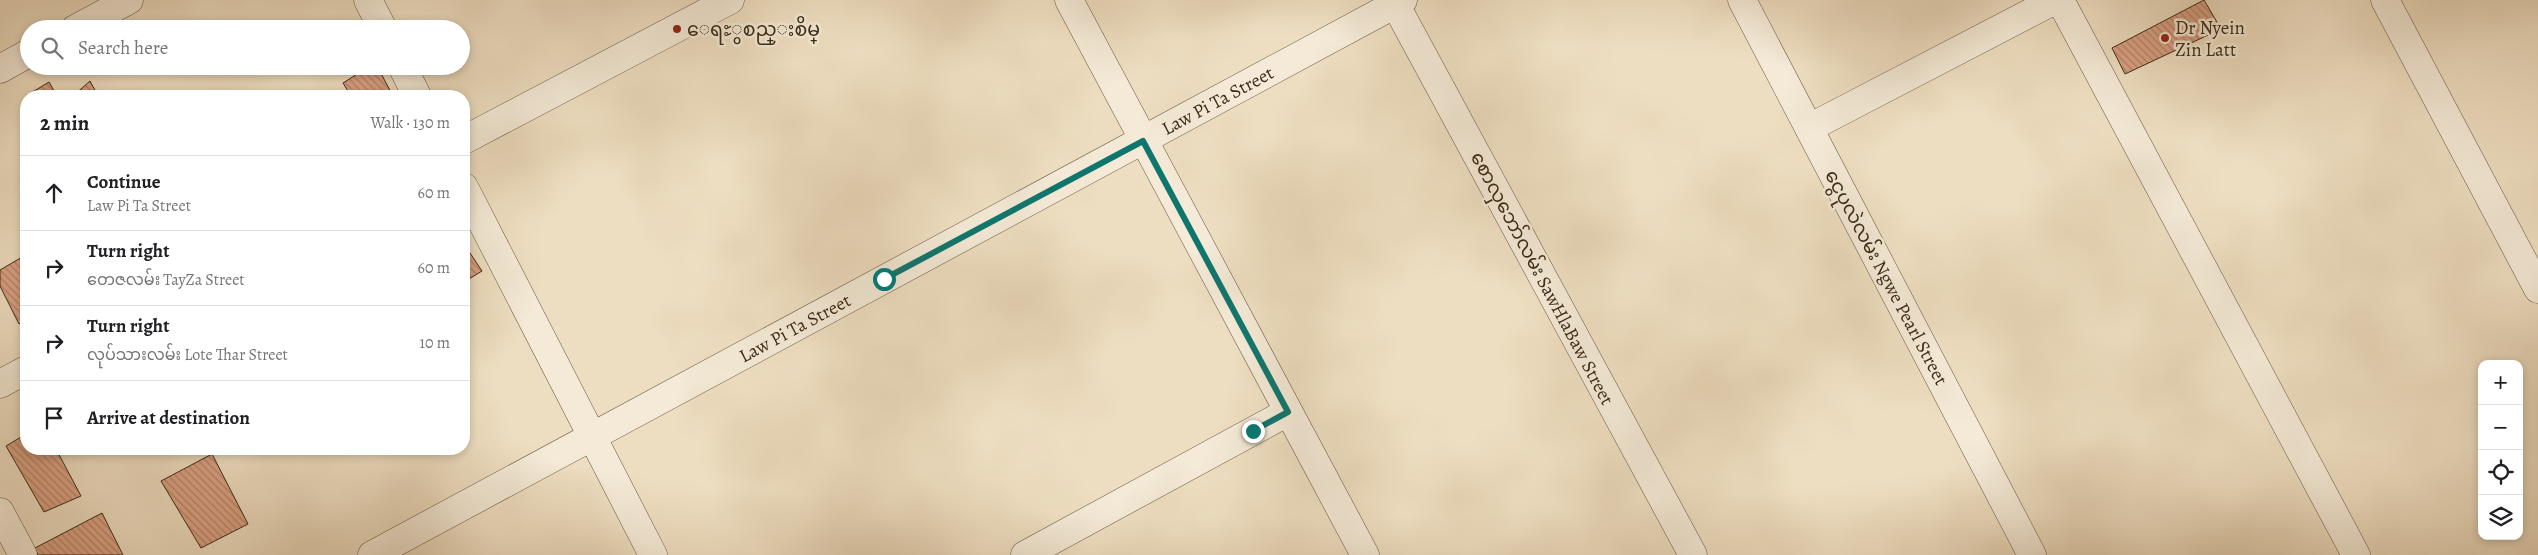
<!DOCTYPE html>
<html lang="en">
<head>
<meta charset="utf-8">
<style>
  :root { --surface:#fff; --page:#f2f2f2; --text:#202124; --muted:#757577; --line:#e0e0e0 }
  body { margin:0; font-family:Alegreya,"Noto Sans Myanmar",serif; background:var(--page); color:var(--text) }
  .controls { position:absolute; right:15px; bottom:15px; display:grid; overflow:hidden; border-radius:10px; box-shadow:0 2px 8px #0003 }
  .controls button { width:45px; height:45px; display:grid; place-items:center; padding:0; border:0; border-bottom:1px solid var(--line); background:var(--surface); color:var(--text); font:25px sans-serif }
  .stop { position:absolute; width:15px; height:15px; margin:-11px; border:4px solid #0f766e; border-radius:50%; background:#fff }
  .stop.end { background:#0f766e; border-color:#fff; box-shadow:0 1px 5px #0008 }
  .list { margin:0; padding:0; list-style:none }
  h2 { display:flex; justify-content:space-between; align-items:center; height:65px; margin:0; padding:0 20px; font-size:21px }
  h2 small { font-size:16px; font-weight:400; color:var(--muted) }
  .list li { display:grid; grid-template-columns:32px 1fr auto; gap:15px; align-items:center; box-sizing:border-box; height:75px; padding:0 20px; border-top:1px solid var(--line) }
  .list b { display:block; font-size:19px; white-space:nowrap }
  .list p { margin:0; font-size:16px; white-space:nowrap; color:var(--muted) }
  .list em { font-size:16px; font-style:normal; color:var(--muted) }
  .icon { flex:none; width:28px; height:28px; fill:none; stroke:currentColor; stroke-width:2; stroke-linecap:round; stroke-linejoin:round }
  .map { position:relative; flex:none; width:2538px; height:555px; overflow:hidden }
  .search { position:absolute; background:var(--surface); box-shadow:0 2px 8px #0003; left:20px; top:20px; width:450px; height:55px; display:flex; align-items:center; gap:12px; box-sizing:border-box; padding:0 18px; border-radius:28px; color:var(--muted); font-size:19px }
  .panel { position:absolute; background:var(--surface); box-shadow:0 2px 8px #0003; left:20px; top:90px; width:450px; height:365px; border-radius:20px }
  .map>svg:first-child { display:block }
</style>
</head>
<body>
<div class="map">
<svg width="2538" height="555" viewBox="0 0 2538 555">
  <defs>
    <pattern id="building-back-hatch" width="6" height="6" patternUnits="userSpaceOnUse" patternTransform="scale(1.25)"><rect width="6" height="6" fill="#daa184"/><path d="M-1 5l2 2M0 0l6 6M5-1l2 2" fill="none" stroke="#b2836b"/></pattern>
  </defs>
  <rect width="100%" height="100%" fill="#eedec1"/>
  <filter id="stains"><feTurbulence type="fractalNoise" baseFrequency=".004" numOctaves="4"/><feColorMatrix values="0 0 0 0 .2 0 0 0 0 .09 0 0 0 0 .02 0 0 0 .5 -.17"/></filter>
  <radialGradient id="worn" r=".72"><stop offset=".6" stop-color="#630" stop-opacity="0"/><stop offset="1" stop-color="#630" stop-opacity=".3"/></radialGradient>
  <g fill="url(#building-back-hatch)" stroke="#3c2b15">
    <polygon points="2204,0 2221,29 2125,74 2112,48"/>
    <polygon points="370,66 377,66 393,96 351,96 343,83"/>
    <polygon points="90,81 98,96 73,96"/>
    <polygon points="49,82 57,96 26,97 26,96"/>
    <polygon points="464,244 482,271 464,282"/>
    <polygon points="24,256 26,260 26,320 19,324 0,286 0,270"/>
    <polygon points="26,434 26,449 56,449 81,496 44,512 6,446"/>
    <polygon points="212,454 248,524 201,548 161,481"/>
    <polygon points="102,513 123,555 38,555 35,548"/>
  </g>
  <g fill="none" stroke-linecap="round" stroke-linejoin="round">
    <defs>
      <g id="street">
        <polyline points="368,0 383,29"/>
        <polyline points="1069,0 1365,555"/>
        <polyline points="1393,0 1693,555"/>
        <polyline points="1742,0 2032,555"/>
        <polyline points="2060,0 2356,555"/>
        <polyline points="2385,0 2538,289"/>
        <polyline points="75,29 129,0"/>
        <polyline points="402,66 417,96"/>
        <polyline points="0,69 29,53"/>
        <polyline points="1809,128 2055,0"/>
        <polyline points="464,140 730,0"/>
        <polyline points="464,187 653,555"/>
        <polyline points="0,384 26,370"/>
        <polyline points="0,512 23,555"/>
        <path id="s1" d="M 372,555 L 1403,0"/>
        <polyline points="1025,555 1288,412"/>
      </g>
    </defs>
    <use href="#street" stroke="#685840" stroke-width="29"/>
    <use href="#street" stroke="#f4ead7" stroke-width="28"/>
  </g>
  <g fill="none" stroke-linecap="round" stroke-linejoin="round">
    <polyline stroke="#0f766e" stroke-width="6" points="884,279 1143,141 1288,412 1253,431"/>
  </g>
  <g fill="#8f2418" stroke="#f4ead7" stroke-width="2">
    <circle cx="677" cy="29" r="5"/>
    <circle cx="2165" cy="38" r="5"/>
  </g>
  <g text-anchor="middle" stroke-width="5" stroke-linejoin="round" paint-order="stroke">
    <g font-size="19" fill="#3c2b15" stroke="#f4ead7" text-anchor="start">
      <text x="2175" y="34">Dr Nyein<tspan x="2175" dy="22">Zin Latt</tspan></text>
      <text x="687" y="36">ေရႊွစည္းစိမ္</text>
    </g>
    <g font-size="19" fill="#3c2b15" stroke="#f4ead7">
      <text dy="7" stroke="none"><textPath href="#s1" startOffset="960">Law Pi Ta Street</textPath></text>
      <text transform="translate(1887 277) rotate(62)" y="7">ငွေပုလဲလမ်း Ngwe Pearl Street</text>
      <text transform="translate(1543 278) rotate(62)" y="7">စောလှဘော်လမ်း SawHlaBaw Street</text>
      <text dy="7" stroke="none"><textPath href="#s1" startOffset="480">Law Pi Ta Street</textPath></text>
    </g>
  </g>
  <rect width="100%" height="100%" filter="url(#stains)"/>
  <rect width="100%" height="100%" fill="url(#worn)"/>
</svg>
<div class="controls">
<button>+</button>
<button>−</button>
<button><svg class="icon" aria-label="locate" viewBox="0 0 24 24"><circle cx="12" cy="12" r="6"/><path d="M12 2v4M12 18v4M2 12h4M18 12h4"/></svg></button>
<button><svg class="icon" aria-label="layers" viewBox="0 0 24 24"><path d="M12 4l9 5-9 5-9-5zM3 14l9 5 9-5"/></svg></button>
</div>
<div class="stop" style="left:884px;top:279px"></div>
<div class="stop end" style="left:1253px;top:431px"></div>
<div class="search"><svg class="icon" aria-label="search" viewBox="0 0 24 24"><circle cx="10" cy="10" r="6"/><path d="M15 15l6 6"/></svg>Search here</div>
<section class="panel">
<h2>2 min<small>Walk · 130 m</small></h2>
<ul class="list">
<li><svg class="icon" aria-label="ahead" viewBox="0 0 24 24"><path d="M12 20V5M6 11l6-6 6 6"/></svg><div><b>Continue</b><p>Law Pi Ta Street</p></div><em>60 m</em></li>
<li><svg class="icon" aria-label="right" viewBox="0 0 24 24"><path d="M7 20v-9h11M14 6l5 5-5 5"/></svg><div><b>Turn right</b><p>တေဇလမ်း TayZa Street</p></div><em>60 m</em></li>
<li><svg class="icon" aria-label="right" viewBox="0 0 24 24"><path d="M7 20v-9h11M14 6l5 5-5 5"/></svg><div><b>Turn right</b><p>လုပ်သားလမ်း Lote Thar Street</p></div><em>10 m</em></li>
<li><svg class="icon" aria-label="arrive" viewBox="0 0 24 24"><path d="M6 21V4h12l-3 4 3 4H6"/></svg><div><b>Arrive at destination</b></div></li>
</ul>
</section>
</div>
</body>
</html>
